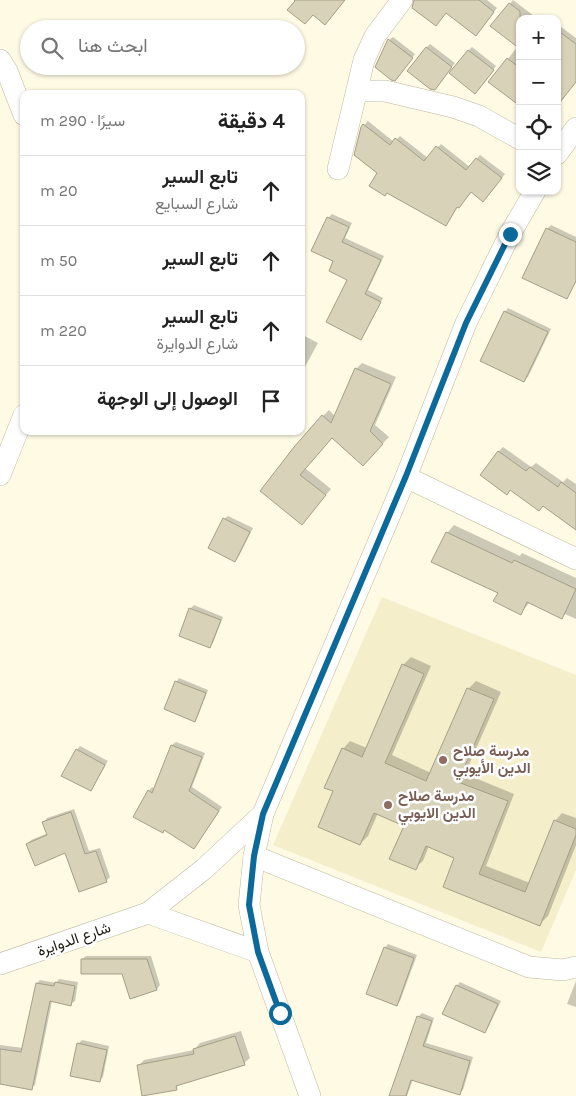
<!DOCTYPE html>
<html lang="ar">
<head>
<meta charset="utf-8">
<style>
  :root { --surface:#fff; --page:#f6f6f6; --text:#222; --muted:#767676; --line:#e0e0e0 }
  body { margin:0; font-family:Karla,Vazirmatn,sans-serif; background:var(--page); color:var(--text); direction:rtl }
  .controls { position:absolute; right:15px; top:15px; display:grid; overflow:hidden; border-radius:10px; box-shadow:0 1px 4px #0004 }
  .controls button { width:45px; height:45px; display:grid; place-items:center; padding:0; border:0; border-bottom:1px solid var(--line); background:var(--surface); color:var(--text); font:25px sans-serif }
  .stop { position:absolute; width:15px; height:15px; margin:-11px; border:4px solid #0b6a99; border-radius:50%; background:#fff }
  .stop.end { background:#0b6a99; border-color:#fff; box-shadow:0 1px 5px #0008 }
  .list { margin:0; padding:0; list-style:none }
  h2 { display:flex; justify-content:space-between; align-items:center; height:65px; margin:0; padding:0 20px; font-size:21px }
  h2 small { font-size:16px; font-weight:400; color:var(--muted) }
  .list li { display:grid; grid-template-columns:32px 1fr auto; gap:15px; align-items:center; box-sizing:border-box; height:70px; padding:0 20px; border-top:1px solid var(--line) }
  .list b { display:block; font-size:19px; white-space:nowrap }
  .list p { margin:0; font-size:16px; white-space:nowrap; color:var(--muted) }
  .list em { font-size:16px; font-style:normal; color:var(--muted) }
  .icon { flex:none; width:28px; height:28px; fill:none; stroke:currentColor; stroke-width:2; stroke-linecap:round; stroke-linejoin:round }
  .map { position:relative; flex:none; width:576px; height:1096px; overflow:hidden; direction:ltr }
  .search { position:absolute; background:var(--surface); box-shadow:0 1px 4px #0004; left:20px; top:20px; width:285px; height:55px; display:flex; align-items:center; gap:12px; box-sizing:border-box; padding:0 18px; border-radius:28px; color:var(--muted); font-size:19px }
  .panel { position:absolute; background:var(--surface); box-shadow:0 1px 4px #0004; left:20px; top:90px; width:285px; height:345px; border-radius:10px; direction:rtl }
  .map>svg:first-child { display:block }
</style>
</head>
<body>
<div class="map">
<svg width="576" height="1096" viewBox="0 0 576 1096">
  <rect width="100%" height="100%" fill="#fefae4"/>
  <polygon fill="#f5eecb" points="382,597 576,675 576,870 541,952 273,845"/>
  <g fill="#0003">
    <polygon points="463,0 487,0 497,8 479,31"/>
    <polygon points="513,0 538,19 520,19 520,105 490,82 518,46 492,26"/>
    <polygon points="557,24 576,38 576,81 557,105"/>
    <polygon points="393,37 415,54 399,75 389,40"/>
    <polygon points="430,44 455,63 438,85 427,47"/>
    <polygon points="472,47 496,66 479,89 469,50"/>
    <polygon points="368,121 394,142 400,136 428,158 441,144 470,167 480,155 505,174 487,197 471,191 458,206 446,224 379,172 362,127"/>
    <polygon points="332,214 352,223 345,238 384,256 368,290 383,298 364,335 361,338 349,279 335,261 328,218"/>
    <polygon points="551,225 576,237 576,282 567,297 547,229"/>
    <polygon points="508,308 551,329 528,377 524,380 505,312"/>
    <polygon points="301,334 318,343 301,374"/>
    <polygon points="362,363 396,377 375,425 389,437 369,458 333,437 305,468 331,489 302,523 262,491 323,416 329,410 335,416 356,369"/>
    <polygon points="503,447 531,467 536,463 563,482 567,478 576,484 576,519 498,452"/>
    <polygon points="228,516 253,528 239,556 235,560 224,519"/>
    <polygon points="454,525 520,556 522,553 576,578 576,619 565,614 562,617 530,602 521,613 499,592 447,533"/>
    <polygon points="194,605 223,617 213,643 209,647 190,609"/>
    <polygon points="411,657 431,666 392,755 431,773 468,689 476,681 501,692 465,774 514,794 486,866 530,883 555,821 562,813 576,818 576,845 548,916 540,924 456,858 429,846 423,861 415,868 405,825 378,813 368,836 360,844 335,791 343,749 350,741 367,748 403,665"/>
    <polygon points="179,678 208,690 198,716 195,720 176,682"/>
    <polygon points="176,742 205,753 192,787 222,807 197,844 149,791 152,787 155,789 172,745"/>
    <polygon points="80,746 108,761 91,790 77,750"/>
    <polygon points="74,809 89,851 100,848 110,877 106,881 66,851 27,844 31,840 48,833 44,822 47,818"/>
    <polygon points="388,944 417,955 400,1001 397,1004 385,948"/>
    <polygon points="86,956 151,956 160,985 157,989 131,997 122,973 82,959"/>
    <polygon points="59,979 78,982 75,1001 71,1004 52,1001 35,1085 31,1088 0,1081 0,1045 23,1048 37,983 40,980 56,983"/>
    <polygon points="576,981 576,1007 567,1004"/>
    <polygon points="460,982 501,1001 488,1028 485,1032 457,986"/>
    <polygon points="422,1013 434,1018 426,1043 473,1057 463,1090 459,1093 413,1079 407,1096 390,1096 418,1017"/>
    <polygon points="241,1031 250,1058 244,1063 182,1082 176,1088 138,1066 144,1060 194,1050 200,1043"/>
    <polygon points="82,1040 109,1046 103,1077 99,1081 78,1044"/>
  </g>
  <g fill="#d8d2b8" stroke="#a59f86">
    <polygon points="294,0 345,0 325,25 313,15 305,24 287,10 295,1"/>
    <polygon points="414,0 479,0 494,12 476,36 446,13 436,26 412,8"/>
    <polygon points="509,3 520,11 520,49 490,26"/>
    <polygon points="557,30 576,44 576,82 557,106"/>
    <polygon points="388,39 413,58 395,81 391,80 375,67"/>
    <polygon points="426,47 452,67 435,90 430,89 407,71"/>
    <polygon points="468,50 494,70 475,94 449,73"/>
    <polygon points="507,58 520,68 520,106 488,82"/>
    <polygon points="363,124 390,145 395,138 424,161 436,146 466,170 476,158 502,178 483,202 471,192 459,208 457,207 446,226 387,193 385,196 369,186 377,173 354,155 361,127"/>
    <polygon points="327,217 349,227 342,242 381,260 365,294 381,302 361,340 326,322 347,280 329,271 333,261 311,251"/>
    <polygon points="546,228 576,242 576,281 567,299 522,278"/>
    <polygon points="504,311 548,332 524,382 480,361"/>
    <polygon points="355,368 391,384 370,431 383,444 363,466 332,438 300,475 326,495 302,525 260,491 294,447 322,415 331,423"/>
    <polygon points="498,451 526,471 530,467 558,487 561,482 576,493 576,530 543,506 539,511 510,490 507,495 480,475"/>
    <polygon points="223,518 250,532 235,562 208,548"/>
    <polygon points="446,532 512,563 514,560 576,589 562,619 527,602 521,615 493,601 498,593 431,562"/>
    <polygon points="189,608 221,620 210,648 179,636"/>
    <polygon points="402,664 424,674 385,763 426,781 467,688 494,699 458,782 508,801 479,874 525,892 554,820 576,829 576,835 540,926 443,887 454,858 426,846 416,870 389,859 404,826 374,813 360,845 318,827 333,791 324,788 342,748 362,757"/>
    <polygon points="175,681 206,693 195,722 164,709"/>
    <polygon points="171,745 202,757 189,791 219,811 194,849 164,830 163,833 133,817 148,790 152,793"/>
    <polygon points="76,749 105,765 91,791 61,776"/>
    <polygon points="71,812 85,854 96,851 107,882 79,892 65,853 35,866 26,844 47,835 42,822"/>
    <polygon points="384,947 414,958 397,1006 366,994"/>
    <polygon points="81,959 147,959 157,990 130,999 122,974 81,974"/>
    <polygon points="55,982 75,986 71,1006 50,1001 32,1090 0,1084 0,1049 21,1052 36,983 54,986"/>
    <polygon points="456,985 498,1004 485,1033 442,1014"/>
    <polygon points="417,1016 432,1021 423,1046 470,1061 460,1095 411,1080 406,1096 389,1096"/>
    <polygon points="235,1036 245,1065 176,1086 177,1090 142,1096 137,1065 194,1054 193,1049"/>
    <polygon points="77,1043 107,1050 100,1082 70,1076"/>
  </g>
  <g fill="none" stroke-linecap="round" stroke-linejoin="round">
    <defs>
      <g id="minor">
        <polyline points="0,60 7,71 24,115"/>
        <polyline points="357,91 385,91 453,107 479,116 520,139"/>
        <polyline points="557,154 576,128"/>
        <polyline points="338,169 364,60 375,36 402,0"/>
        <polyline points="0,475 24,415"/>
        <polyline points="406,477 576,559"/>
        <polyline points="254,856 529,967 563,970 576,967"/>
        <polyline points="148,913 258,952"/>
        <polyline points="0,964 148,913 204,869 263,814"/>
        <polyline points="310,1096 258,952 249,905 254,856 263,814 406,477 466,323 510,234 535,191"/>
      </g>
    </defs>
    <use href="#minor" stroke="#bdb89e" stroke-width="22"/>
    <use href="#minor" stroke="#fff" stroke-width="21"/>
  </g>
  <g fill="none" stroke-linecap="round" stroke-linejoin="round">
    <polyline stroke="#0b6a99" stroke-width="6" points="280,1013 258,952 249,905 254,856 263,814 406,476 466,323 510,234"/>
  </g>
  <g fill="#8d6e63" stroke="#fff" stroke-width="2">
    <circle cx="443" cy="760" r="5"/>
    <circle cx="388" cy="805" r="5"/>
  </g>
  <g text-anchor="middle" stroke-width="5" stroke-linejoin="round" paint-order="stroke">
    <g font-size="15" font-weight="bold" fill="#785e54" stroke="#fff" text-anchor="start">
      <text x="453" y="756">مدرسة صلاح<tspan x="453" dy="17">الدين الأيوبي</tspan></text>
      <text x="398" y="801">مدرسة صلاح<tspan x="398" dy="17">الدين الايوبي</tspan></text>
    </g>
    <g font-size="15" fill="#1b1910" stroke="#fff">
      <text transform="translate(74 939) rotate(-19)" y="5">شارع الدوايرة</text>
    </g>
  </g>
</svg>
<div class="controls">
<button>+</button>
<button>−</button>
<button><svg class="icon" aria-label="locate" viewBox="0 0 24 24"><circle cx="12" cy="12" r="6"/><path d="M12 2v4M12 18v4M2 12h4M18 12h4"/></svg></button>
<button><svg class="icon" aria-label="layers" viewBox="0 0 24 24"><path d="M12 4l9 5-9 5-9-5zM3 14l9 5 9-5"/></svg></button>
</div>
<div class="stop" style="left:280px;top:1013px"></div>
<div class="stop end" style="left:510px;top:234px"></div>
<div class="search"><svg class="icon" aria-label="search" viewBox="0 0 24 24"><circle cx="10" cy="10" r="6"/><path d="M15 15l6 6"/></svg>ابحث هنا</div>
<section class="panel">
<h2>4 دقيقة<small>سيرًا · 290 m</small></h2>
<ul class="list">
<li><svg class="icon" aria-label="ahead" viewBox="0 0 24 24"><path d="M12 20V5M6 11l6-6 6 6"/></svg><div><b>تابع السير</b><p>شارع السبايع</p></div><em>20 m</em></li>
<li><svg class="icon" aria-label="ahead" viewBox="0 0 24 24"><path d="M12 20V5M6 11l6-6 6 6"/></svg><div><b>تابع السير</b></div><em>50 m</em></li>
<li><svg class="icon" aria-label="ahead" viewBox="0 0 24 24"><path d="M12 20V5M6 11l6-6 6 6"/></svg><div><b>تابع السير</b><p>شارع الدوايرة</p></div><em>220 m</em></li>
<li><svg class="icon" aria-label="arrive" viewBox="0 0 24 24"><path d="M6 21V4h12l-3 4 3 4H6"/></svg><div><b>الوصول إلى الوجهة</b></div></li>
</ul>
</section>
</div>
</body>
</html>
